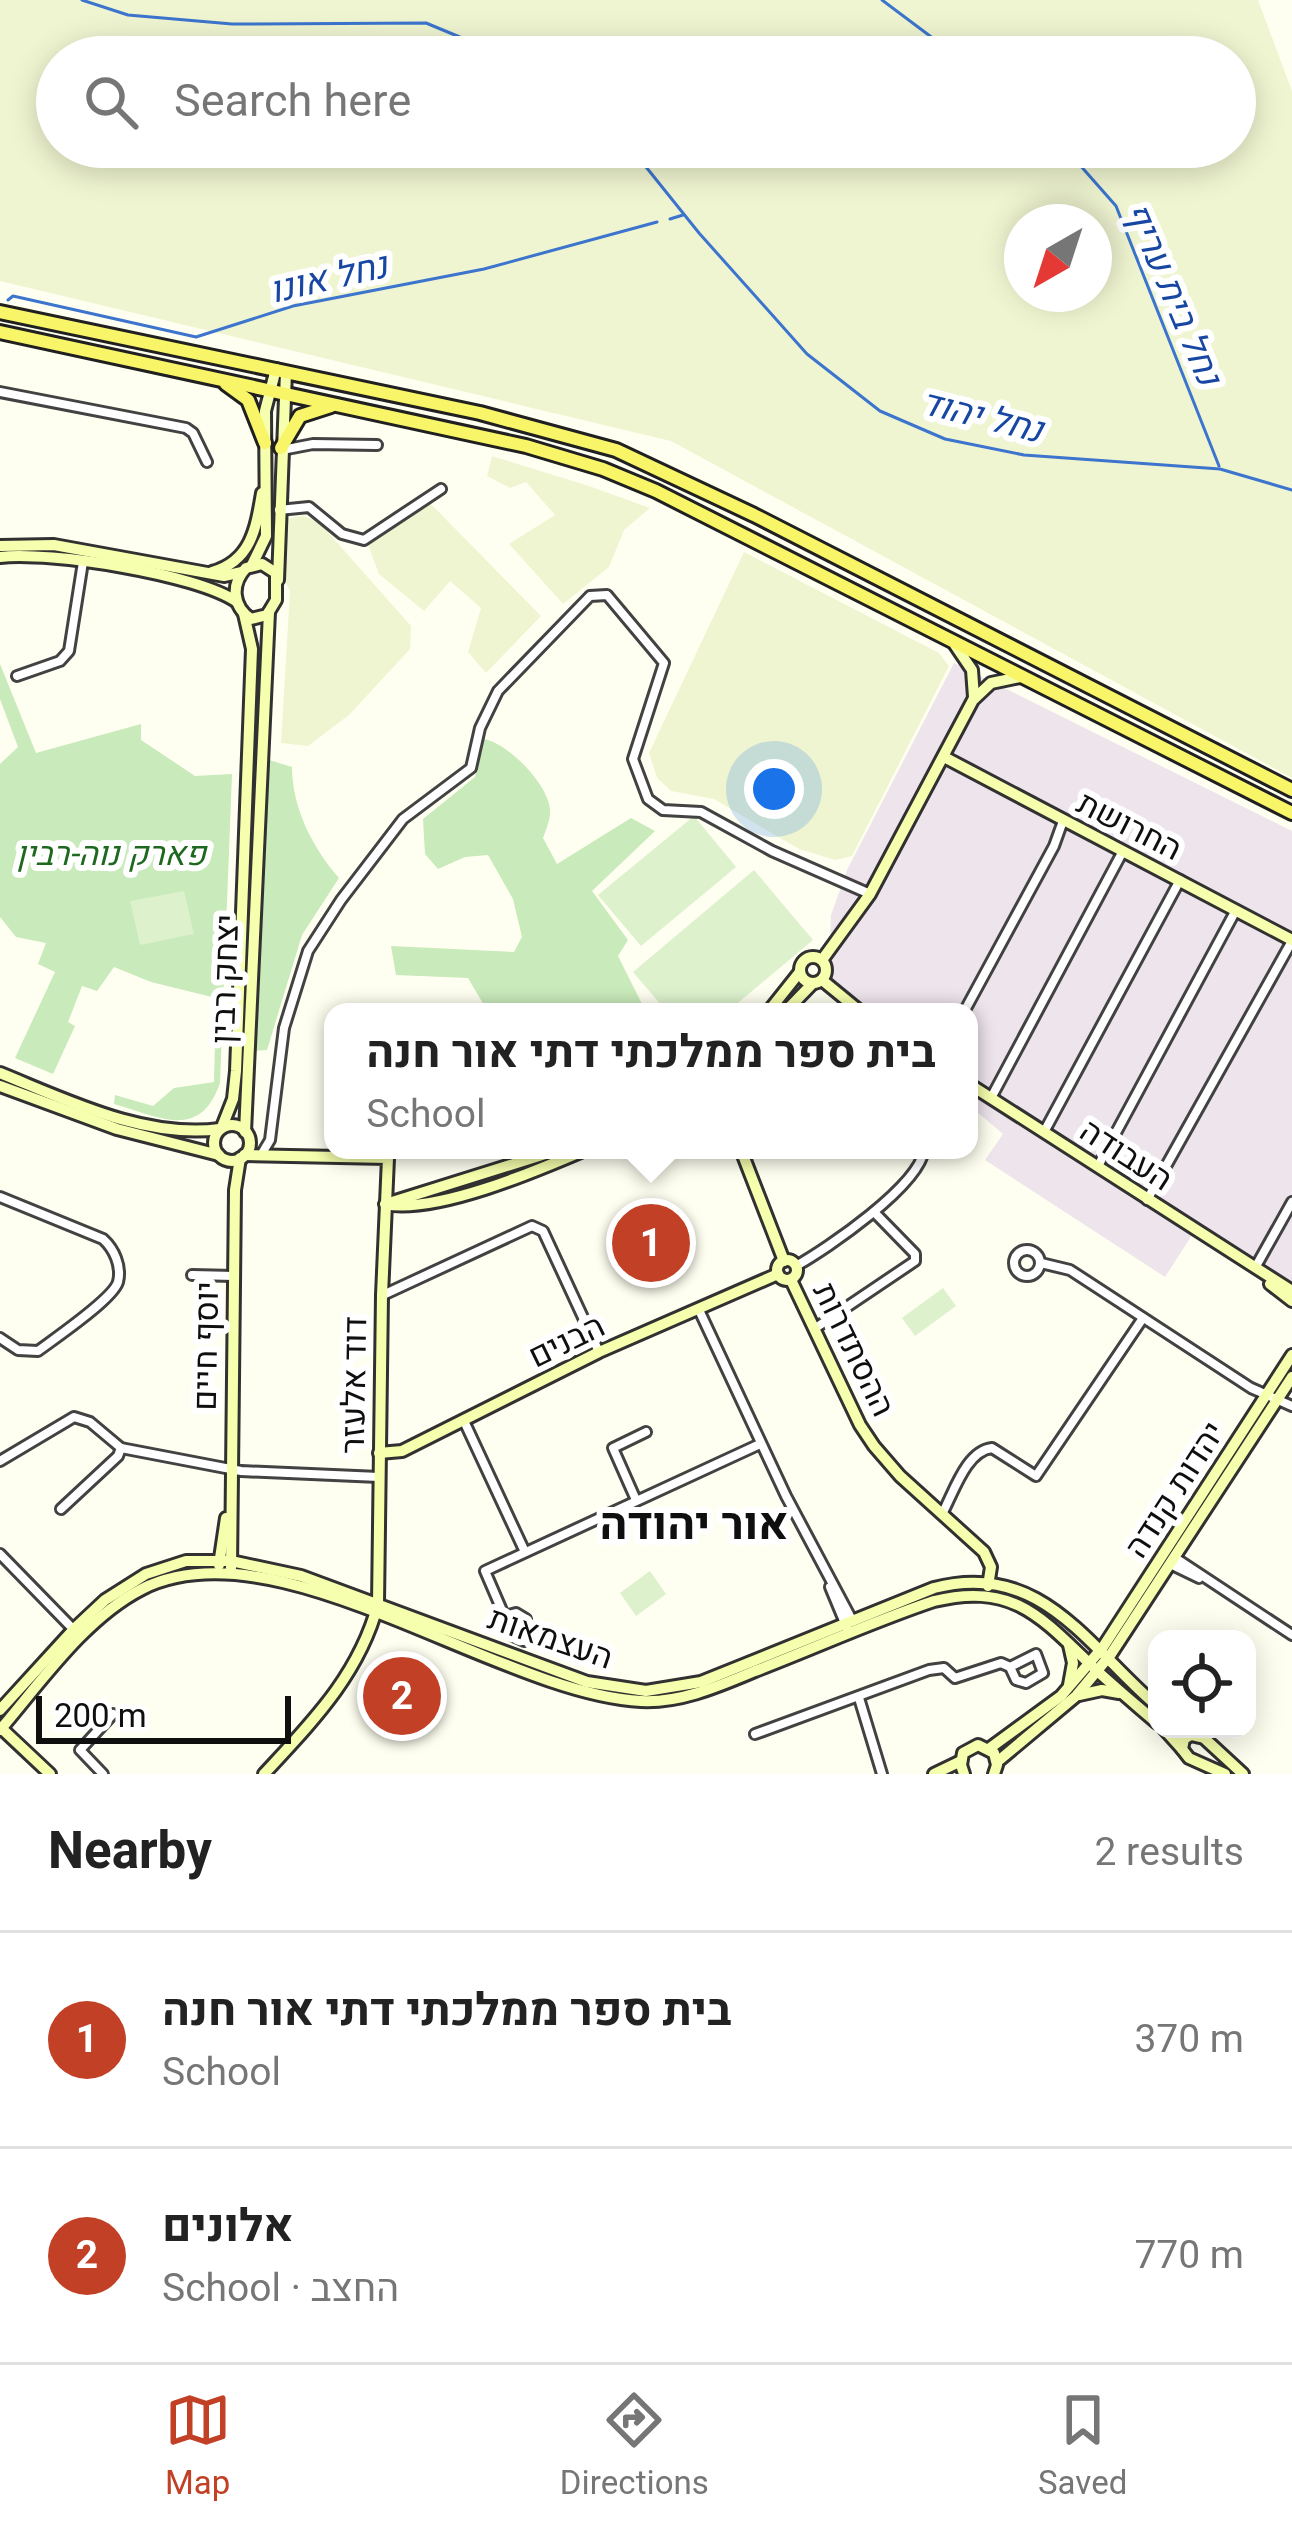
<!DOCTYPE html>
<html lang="en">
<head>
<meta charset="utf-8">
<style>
  :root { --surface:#fff; --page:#f2f2f2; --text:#222; --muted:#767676; --line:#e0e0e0; --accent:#c14026 }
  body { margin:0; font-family:Georgia,Heebo,serif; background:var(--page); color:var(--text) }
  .controls { position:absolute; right:36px; bottom:36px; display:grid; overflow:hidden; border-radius:24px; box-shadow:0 6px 30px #0003 }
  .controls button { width:108px; height:108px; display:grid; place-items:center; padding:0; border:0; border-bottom:3px solid var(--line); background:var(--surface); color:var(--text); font:60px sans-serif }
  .compass { position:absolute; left:1004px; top:204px; width:108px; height:108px; border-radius:50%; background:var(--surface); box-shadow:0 6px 30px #0003; rotate:219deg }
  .scale { position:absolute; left:36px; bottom:30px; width:255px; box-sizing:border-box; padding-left:12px; border:6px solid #0f0f0f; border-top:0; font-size:33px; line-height:42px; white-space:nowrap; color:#0f0f0f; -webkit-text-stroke:9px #fff; paint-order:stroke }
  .you { position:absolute; left:774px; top:789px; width:42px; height:42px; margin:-30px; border:9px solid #fff; border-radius:50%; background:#1a73e8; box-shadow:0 0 0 18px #1a73e833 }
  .badge { display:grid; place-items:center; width:78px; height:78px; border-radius:50%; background:var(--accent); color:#fff; font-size:39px; font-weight:700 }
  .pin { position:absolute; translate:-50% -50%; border:6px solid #fff; box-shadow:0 3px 12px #0006 }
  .popup { position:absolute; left:324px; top:1003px; width:654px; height:156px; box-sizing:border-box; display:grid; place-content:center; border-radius:24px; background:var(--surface); filter:drop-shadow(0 3px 9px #0005); font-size:39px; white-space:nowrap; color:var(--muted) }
  .popup b { font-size:45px; color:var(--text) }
  .popup::after { content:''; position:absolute; left:50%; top:100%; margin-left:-24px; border:24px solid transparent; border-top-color:var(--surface) }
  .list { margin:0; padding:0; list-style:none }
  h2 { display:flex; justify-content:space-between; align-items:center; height:156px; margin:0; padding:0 48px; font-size:51px }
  h2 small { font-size:39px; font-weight:400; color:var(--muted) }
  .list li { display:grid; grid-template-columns:78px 1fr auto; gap:36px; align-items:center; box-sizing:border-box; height:216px; padding:0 48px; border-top:3px solid var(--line) }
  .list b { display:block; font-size:45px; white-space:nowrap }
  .list p { margin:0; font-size:39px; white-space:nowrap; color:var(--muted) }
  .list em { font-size:39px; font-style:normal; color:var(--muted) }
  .icon { flex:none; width:66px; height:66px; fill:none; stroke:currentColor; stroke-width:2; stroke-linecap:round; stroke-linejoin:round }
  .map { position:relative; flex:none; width:1292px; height:1774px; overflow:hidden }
  .search { position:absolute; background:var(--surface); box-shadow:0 6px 30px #0003; left:36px; right:36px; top:36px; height:132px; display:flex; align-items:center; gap:30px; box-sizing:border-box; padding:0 42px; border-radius:66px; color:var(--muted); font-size:45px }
  .sheet { height:588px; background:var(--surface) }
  nav { display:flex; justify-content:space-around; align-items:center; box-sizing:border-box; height:168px; border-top:3px solid var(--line); background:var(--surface); font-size:33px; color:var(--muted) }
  nav a { display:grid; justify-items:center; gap:6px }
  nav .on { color:var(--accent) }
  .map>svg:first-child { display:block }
</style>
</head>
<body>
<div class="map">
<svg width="1292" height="1774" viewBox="0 0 1292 1774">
  <rect width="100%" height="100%" fill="#fffff1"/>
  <polygon fill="#eee4ec" points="954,663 1292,831 1292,1292 1194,1232 1165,1277 985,1160 1003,1134 976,1111 969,1118 969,1012 874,1012 829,976 831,915 847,870"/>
  <g fill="#f0f5d1" fill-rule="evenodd">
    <path d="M 0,0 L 1258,0 L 1292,91 L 1292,778 L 671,441 L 0,281 ZM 1235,57 L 1235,147 L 57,147 L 57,57 ZM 1094,222 L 1094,294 L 1022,294 L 1022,222 Z"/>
    <polygon points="492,456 589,486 650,508 624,530 609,567 563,604 509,544 555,515 526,482 510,488 487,476"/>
    <polygon points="428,501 541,616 486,673 468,652 481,608 450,581 424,611 379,574 368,545"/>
    <polygon points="303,516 317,520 411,626 410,649 349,715 308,746 281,743 290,591 280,571 285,519"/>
    <polygon points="744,552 939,653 949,666 852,856 835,860 799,849 714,799 671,791 657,778 649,753"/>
  </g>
  <g fill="#c9eaba">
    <path d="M 0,664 L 36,753 L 141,724 L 141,740 L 195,776 L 232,774 L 220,1083 C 200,1141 159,1117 114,1104 L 115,1095 L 153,1106 L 174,1088 L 214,1082 L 216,998 L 151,982 L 114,967 L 97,991 L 82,986 L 68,1022 L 75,1026 L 53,1074 L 15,1058 L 55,972 L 38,964 L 46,943 L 16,937 L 0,917 L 0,764 L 18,747 L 0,699 Z"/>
    <path d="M 484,739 C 509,744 547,783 550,809 C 551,818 546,830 543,838 L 557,864 L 631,818 L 655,831 L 592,891 L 628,940 L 618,956 L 646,1012 L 488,1012 L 468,978 L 396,975 L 391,946 L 514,952 L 522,937 L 513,899 L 488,855 L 465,857 L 438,869 L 425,854 L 423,819 L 475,777 Z"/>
    <path d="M 269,760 L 292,767 C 292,807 312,847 339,878 L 302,935 L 267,1050 L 250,1051 Z"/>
  </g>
  <g fill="#dcf1cc">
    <polygon points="694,816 736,867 641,946 598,895"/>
    <polygon points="754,870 813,940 727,1012 667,1012 633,972"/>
    <polygon points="184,891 194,934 140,945 130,901"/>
    <polygon points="943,1288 956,1306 915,1336 902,1318"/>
    <polygon points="650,1571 666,1594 636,1616 620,1593"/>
  </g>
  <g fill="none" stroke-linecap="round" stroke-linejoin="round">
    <g stroke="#3c74ce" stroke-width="3">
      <polyline points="82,0 128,15 232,24 426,23 508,57"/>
      <polyline points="882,0 958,57"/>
      <polyline points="630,147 699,233 807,354 880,411 945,439 1024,455 1220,469 1292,490"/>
      <polyline points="1064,147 1116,206 1219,466"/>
      <polyline points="670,219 683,215"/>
      <polyline points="8,300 13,296 196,337 293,306 484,269 657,222"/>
    </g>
    <defs>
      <g id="street">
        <polyline points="0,392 186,428 193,433 207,462"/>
        <polyline points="282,450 313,444 377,445"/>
        <polyline points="279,510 309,507 342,534 364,540 441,489"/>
        <polyline points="17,676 60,661 69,651 83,562"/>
        <polyline points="964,1012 1054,846 1063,821"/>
        <polyline points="991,1098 1123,851"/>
        <polyline points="1044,1132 1180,880"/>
        <polyline points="261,1155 270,1140 284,1028 308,951 341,900 403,819 471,768 480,728 498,691 590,596 607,595 664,663 633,759 648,799 663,810 701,812 772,851 870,894"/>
        <polyline points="1098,1166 1236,910"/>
        <path d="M 0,1197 L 103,1239 C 114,1249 122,1266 118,1282 C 113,1299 54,1339 38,1351 L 18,1350 L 0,1338"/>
        <polyline points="1147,1200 1292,941"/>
        <circle cx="1027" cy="1263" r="13"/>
        <polyline points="1041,1263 1070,1270 1251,1388 1292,1406"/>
        <path d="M 796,1266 C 828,1248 919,1186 924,1150"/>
        <polyline points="1255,1268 1292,1202"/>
        <polyline points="192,1275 234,1276"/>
        <polyline points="383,1295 532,1226 543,1231 599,1352"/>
        <polyline points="699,1310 786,1496 852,1620"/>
        <polyline points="814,1329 915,1261 915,1254 874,1212"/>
        <polyline points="464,1421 525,1552"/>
        <polyline points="121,1448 241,1471 379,1477"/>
        <polyline points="0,1461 74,1417 90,1422 121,1448 118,1456 61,1509"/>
        <polyline points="636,1500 613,1448 646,1432"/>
        <path d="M 942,1514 C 954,1492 966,1451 992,1448 L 1036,1476 L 1143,1318"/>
        <polyline points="0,1554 77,1633"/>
        <polyline points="1174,1557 1292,1635"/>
        <polyline points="1170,1564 1199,1578"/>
        <polyline points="830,1587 847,1628"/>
        <polyline points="505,1616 516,1613 526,1619 529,1639 524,1641 513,1636 485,1571 760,1444"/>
        <polyline points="859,1698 882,1774"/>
        <polyline points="755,1734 929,1670 944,1668 955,1678 1001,1663 1010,1667 1016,1680 1026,1683 1043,1673 1036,1654 1010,1667"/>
        <polyline points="103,1774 80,1750 113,1714"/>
      </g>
      <g id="secondary">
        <polyline points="0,546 54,545 224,576 242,572"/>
        <path d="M 0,557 C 50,551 197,574 237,602"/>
        <path d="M 262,564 L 276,573 L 276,600 L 267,615 L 251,619 C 232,606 231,584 246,568 Z"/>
        <polyline points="252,565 266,536 265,411 276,369"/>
        <path d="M 212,572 C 251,561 256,529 262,493"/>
        <polyline points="278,580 286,372"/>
        <polyline points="955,645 972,670 974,697"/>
        <polyline points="944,757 1292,940"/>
        <circle cx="813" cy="970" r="13"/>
        <polyline points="822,960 870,894 973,700 991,683 1020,677"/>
        <polyline points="822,980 861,1012"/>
        <polyline points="768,1012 799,973"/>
        <polyline points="785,1012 813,983"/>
        <path d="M 0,1073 C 69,1101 145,1139 220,1129"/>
        <polyline points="969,1084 1292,1291"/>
        <polyline points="0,1086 117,1129 219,1155"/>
        <circle cx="232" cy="1143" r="18"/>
        <polyline points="222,1127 233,1099 236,1071 252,649 244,614"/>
        <polyline points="245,1132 269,612"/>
        <polyline points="741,1150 784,1261"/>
        <path d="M 244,1155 L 388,1158 L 382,1295 L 378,1604 C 359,1675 312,1722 264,1774"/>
        <polyline points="389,1203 558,1150"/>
        <path d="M 385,1204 C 436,1214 536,1171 585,1150"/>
        <circle cx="787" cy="1270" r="10"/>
        <polyline points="791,1280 860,1425 874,1446 900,1476 984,1552 991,1567 988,1586"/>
        <polyline points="1270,1284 1292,1301"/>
        <polyline points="379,1453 402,1451 599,1352 778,1274"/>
        <polyline points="219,1565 226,1518"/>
        <polyline points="231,1568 235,1190 240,1158"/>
        <polyline points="1069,1645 1073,1663 1069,1685"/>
        <polyline points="1079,1695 1102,1690 1119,1693"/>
        <path d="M 0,1710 L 74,1629 L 105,1600 L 146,1574 L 186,1561 L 231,1561 L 301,1576 L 587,1682 L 646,1691 L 701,1682 L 934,1588 C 1041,1560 1087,1646 1157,1706"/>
        <polyline points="0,1727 50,1774"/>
        <polyline points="1164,1729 1182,1749"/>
        <path d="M 0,1730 C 41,1682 85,1618 142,1589 C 277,1521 499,1694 641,1701 C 681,1703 719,1686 755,1671 C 815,1648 874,1621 934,1601 C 1012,1582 1040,1616 1092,1666 C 1113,1686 1135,1704 1157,1723"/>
        <polyline points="990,1748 1061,1696 1103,1647 1292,1355"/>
        <polyline points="997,1762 1076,1696 1111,1654 1292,1377"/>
        <polyline points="934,1774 961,1761"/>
        <polyline points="964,1774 961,1765 963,1753 978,1745 994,1753 997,1765 994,1774"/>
        <polyline points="1225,1774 1189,1758 1182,1749 1184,1739 1191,1735 1204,1738 1243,1774"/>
      </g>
      <g id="primary">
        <polyline points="0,312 480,413 616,450 754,515 1292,790"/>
        <polyline points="0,332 526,446 603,469 656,491 1292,813"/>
        <polyline points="226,384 248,400 265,443"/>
        <polyline points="281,448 300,416 331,406"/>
      </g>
    </defs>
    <use href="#street" stroke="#424242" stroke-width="14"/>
    <use href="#secondary" stroke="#313131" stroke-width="16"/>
    <use href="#primary" stroke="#202020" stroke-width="18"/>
    <use href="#street" stroke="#fff" stroke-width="8"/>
    <use href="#secondary" stroke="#f6ffad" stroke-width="10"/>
    <use href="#primary" stroke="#f9f568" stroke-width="12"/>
  </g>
  <g text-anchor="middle" stroke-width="12" stroke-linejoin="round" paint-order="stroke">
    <g font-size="33" fill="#0f0f0f" stroke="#fff">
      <text transform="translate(1130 825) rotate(27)" y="12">החרושת</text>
      <text transform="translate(224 979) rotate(-88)" y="12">יצחק רבין</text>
      <text transform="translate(1127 1154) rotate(33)" y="12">העבודה</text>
      <text transform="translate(566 1340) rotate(-26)" y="12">הבנים</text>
      <text transform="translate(205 1346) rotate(-89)" y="12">יוסף חיים</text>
      <text transform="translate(855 1349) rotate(64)" y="12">ההסתדרות</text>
      <text transform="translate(353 1385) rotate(-89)" y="12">דוד אלעזר</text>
      <text transform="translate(1174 1489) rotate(-57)" y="12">יהדות קנדה</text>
      <text transform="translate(551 1637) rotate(19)" y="12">העצמאות</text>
    </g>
    <g font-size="33" font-style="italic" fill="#1e681f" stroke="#fff">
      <text x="111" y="865">פארק נוה-רבין</text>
    </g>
    <g font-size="36" font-style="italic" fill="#1747a3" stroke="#fff">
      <text transform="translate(328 277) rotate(-13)" y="13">נחל אונו</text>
      <text transform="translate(1174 293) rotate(67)" y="13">נחל בית עריף</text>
      <text transform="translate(982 415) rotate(14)" y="13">נחל יהוד</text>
    </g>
    <g font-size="45" font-weight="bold" fill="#0f0f0f" stroke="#fff">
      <text x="694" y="1539">אור יהודה</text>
    </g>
  </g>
</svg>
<div class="controls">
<button><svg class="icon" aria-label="locate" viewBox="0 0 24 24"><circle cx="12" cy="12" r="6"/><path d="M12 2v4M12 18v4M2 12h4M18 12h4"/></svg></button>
</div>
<svg class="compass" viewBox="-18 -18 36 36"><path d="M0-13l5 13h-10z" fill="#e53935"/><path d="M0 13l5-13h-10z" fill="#767676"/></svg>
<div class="scale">200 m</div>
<div class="you"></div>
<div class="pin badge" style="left:651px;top:1243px">1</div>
<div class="popup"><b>בית ספר ממלכתי דתי אור חנה</b>School</div>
<div class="pin badge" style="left:402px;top:1696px">2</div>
<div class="search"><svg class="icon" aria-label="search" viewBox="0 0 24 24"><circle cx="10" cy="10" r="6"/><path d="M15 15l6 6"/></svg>Search here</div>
</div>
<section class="sheet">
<h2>Nearby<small>2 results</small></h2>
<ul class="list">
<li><span class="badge">1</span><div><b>בית ספר ממלכתי דתי אור חנה</b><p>School</p></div><em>370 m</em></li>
<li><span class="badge">2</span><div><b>אלונים</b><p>School · החצב</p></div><em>770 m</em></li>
</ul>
</section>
<nav>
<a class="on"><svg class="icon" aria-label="map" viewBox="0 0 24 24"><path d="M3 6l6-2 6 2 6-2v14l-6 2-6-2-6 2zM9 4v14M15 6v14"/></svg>Map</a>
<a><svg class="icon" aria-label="directions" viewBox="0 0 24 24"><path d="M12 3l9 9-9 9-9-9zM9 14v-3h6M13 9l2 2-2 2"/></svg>Directions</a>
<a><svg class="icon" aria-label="saved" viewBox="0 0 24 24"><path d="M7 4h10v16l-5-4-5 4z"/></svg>Saved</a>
</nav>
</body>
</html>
